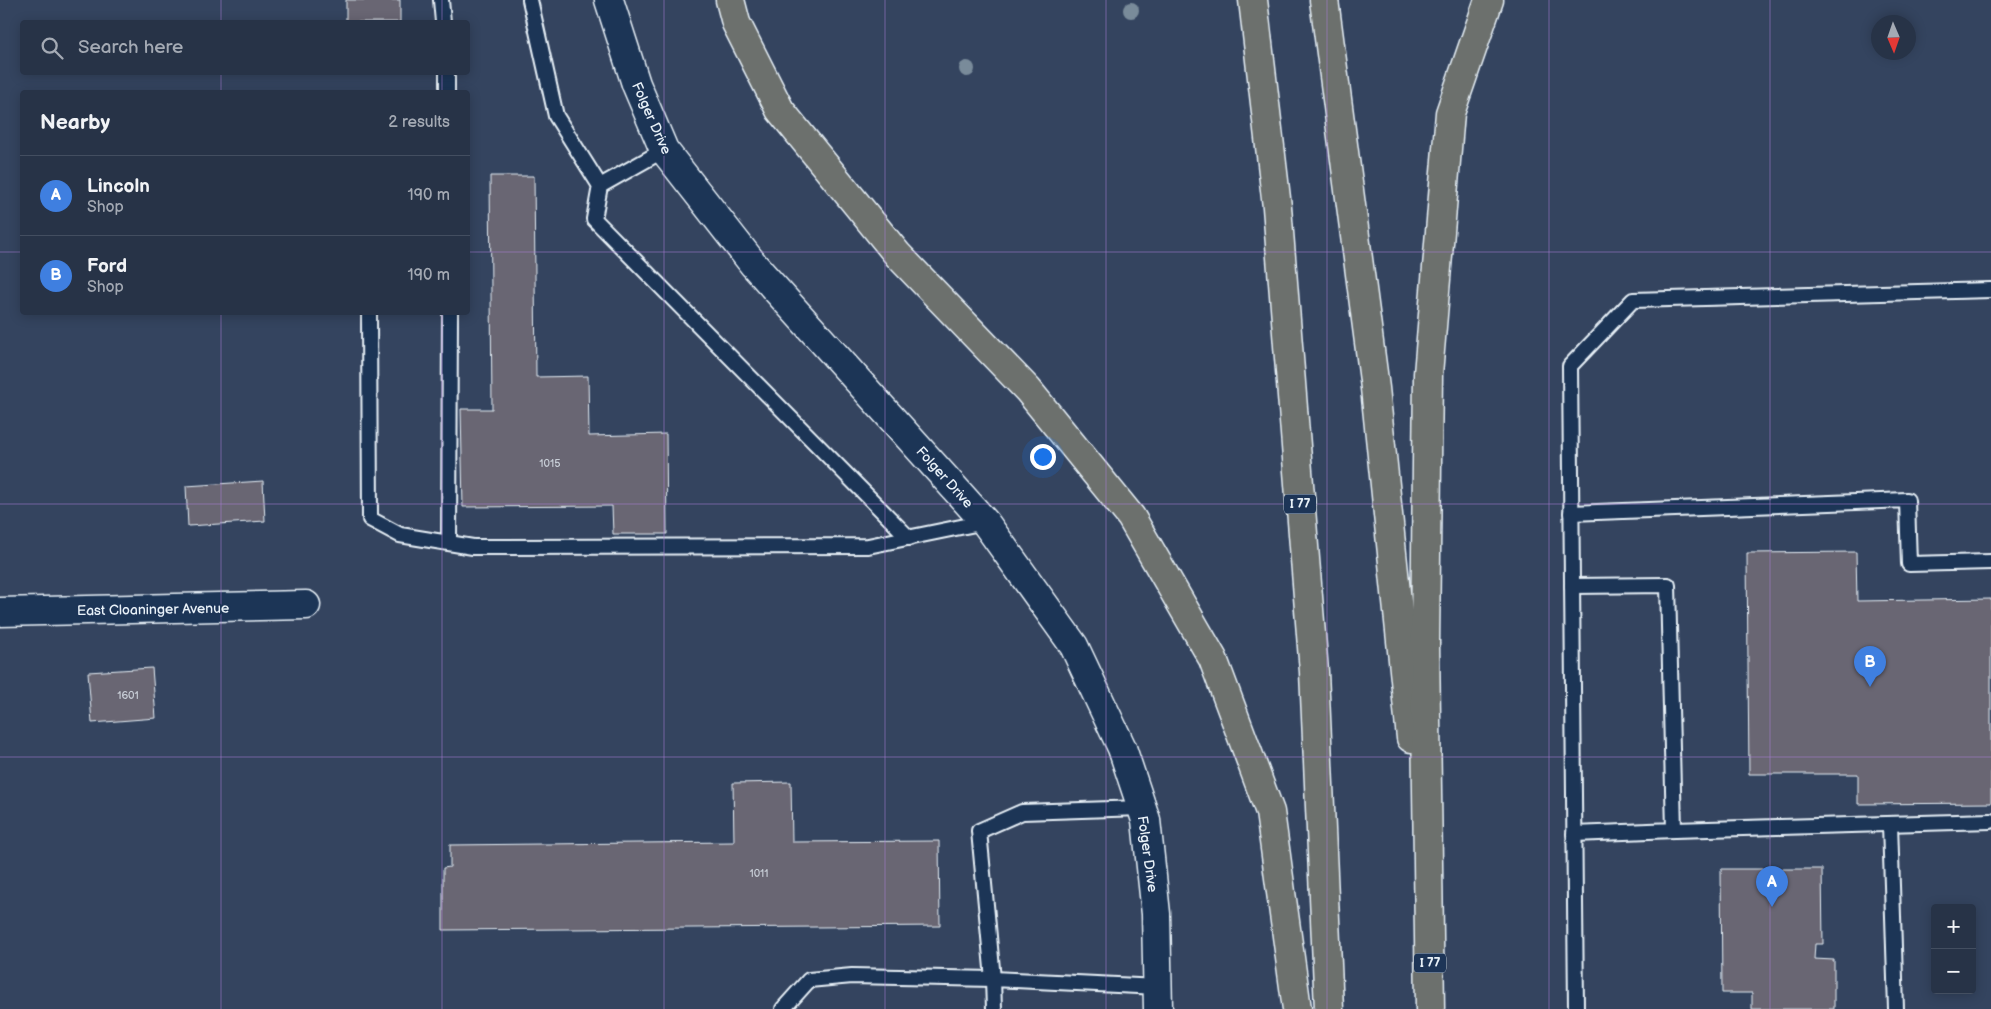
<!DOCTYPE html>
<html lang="en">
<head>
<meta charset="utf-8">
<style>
  :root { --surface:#273347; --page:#333f52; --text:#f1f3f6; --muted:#a4aab4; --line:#434e60; --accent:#8bbbb9 }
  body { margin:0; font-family:"Balsamiq Sans",sans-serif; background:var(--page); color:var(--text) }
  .controls { position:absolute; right:15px; bottom:15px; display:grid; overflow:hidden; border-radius:5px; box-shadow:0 2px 12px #0003 }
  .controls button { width:45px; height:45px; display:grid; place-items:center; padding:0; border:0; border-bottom:1px solid var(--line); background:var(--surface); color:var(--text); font:25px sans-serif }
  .compass { position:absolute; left:1871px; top:15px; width:45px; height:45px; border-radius:50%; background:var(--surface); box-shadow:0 2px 12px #0003; rotate:178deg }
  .you { position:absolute; left:1042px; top:456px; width:18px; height:18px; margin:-12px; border:4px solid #fff; border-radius:50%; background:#1a73e8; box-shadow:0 0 0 8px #1a73e833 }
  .badge { display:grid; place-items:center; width:32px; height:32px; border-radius:50%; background:var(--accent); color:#fff; font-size:16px; font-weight:700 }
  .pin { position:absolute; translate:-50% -41px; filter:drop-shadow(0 1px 2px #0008) }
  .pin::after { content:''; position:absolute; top:26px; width:18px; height:15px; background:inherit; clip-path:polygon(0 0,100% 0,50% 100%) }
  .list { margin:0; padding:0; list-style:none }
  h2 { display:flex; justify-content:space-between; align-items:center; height:65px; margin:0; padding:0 20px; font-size:21px }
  h2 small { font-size:16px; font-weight:400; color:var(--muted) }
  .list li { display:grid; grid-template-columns:32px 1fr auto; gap:15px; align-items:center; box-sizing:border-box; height:80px; padding:0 20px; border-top:1px solid var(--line) }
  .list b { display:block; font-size:19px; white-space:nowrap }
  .list p { margin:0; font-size:16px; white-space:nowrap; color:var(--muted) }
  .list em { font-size:16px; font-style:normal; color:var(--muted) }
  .icon { flex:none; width:28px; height:28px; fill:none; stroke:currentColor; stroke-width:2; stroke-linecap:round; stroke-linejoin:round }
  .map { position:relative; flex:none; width:1991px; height:1009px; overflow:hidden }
  .search { position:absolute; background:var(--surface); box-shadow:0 2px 12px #0003; left:20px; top:20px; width:450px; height:55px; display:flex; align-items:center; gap:12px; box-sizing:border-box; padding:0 18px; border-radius:5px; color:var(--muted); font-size:19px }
  .panel { position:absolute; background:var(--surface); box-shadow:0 2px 12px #0003; left:20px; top:90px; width:450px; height:225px; border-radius:5px }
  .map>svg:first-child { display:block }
</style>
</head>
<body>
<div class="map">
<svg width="1991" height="1009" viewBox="0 0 1991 1009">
  <rect width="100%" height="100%" fill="#34445f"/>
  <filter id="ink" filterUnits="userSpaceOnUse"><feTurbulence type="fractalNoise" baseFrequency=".02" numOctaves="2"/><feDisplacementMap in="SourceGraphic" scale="10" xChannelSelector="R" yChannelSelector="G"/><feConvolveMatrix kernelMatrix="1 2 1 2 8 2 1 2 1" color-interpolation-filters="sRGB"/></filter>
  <g filter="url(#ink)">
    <g fill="#696673" stroke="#e8f1f8">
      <rect x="346" y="0" width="54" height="22"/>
      <polygon points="490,176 534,176 536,377 588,376 589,436 666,434 667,534 613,534 612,506 463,507 461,409 492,409"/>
      <polygon points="263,481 265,521 188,526 186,486"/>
      <polygon points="1856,552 1857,601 1991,599 1991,803 1858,804 1858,774 1749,774 1747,553"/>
      <polygon points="152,668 156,718 92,723 88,672"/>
      <polygon points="791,782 792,842 939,841 940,926 443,930 443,868 450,867 450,845 734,842 733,783"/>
      <polygon points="1721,869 1822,869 1823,944 1815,944 1814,959 1834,960 1834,1009 1752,1009 1752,993 1722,993"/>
    </g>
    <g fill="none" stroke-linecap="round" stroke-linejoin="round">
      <defs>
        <g id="lane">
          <polyline points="441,0 443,22"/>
          <polyline points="530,0 556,116 600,186"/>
          <polyline points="447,92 447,72"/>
          <polyline points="664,150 600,186 594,219 909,538"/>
          <polyline points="369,312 370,519 400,535 473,547 868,546 985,522"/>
          <polyline points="1571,513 1907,500 1909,564 1991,562"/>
          <polyline points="449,543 450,312"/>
          <polyline points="1572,586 1668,585 1674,830 1574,834"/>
          <polyline points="1890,824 1896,1009"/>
          <polyline points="1674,830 1991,821"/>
          <polyline points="783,1009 809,980 852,976 993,979 979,831 1022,812 1141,808"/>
          <polyline points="994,1009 993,979 1158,987"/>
          <polyline points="1576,1009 1570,366 1633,300 1991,290"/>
        </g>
        <polyline id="street" points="0,612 306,605"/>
        <polyline id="secondary" points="609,0 636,84 664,150 754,265 985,522 1074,646 1122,748 1146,820 1156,914 1158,1009"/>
        <g id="highway">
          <polyline points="730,0 736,23 780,110 898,255 1028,390 1131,517 1213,659 1270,812 1297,1009"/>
          <polyline points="1253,0 1277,207 1314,672 1329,1009"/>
          <polyline points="1324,0 1375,388 1411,738"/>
          <polyline points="1430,1009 1425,644 1428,374 1450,113 1489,0"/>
        </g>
      </defs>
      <use href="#lane" stroke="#e8f1f8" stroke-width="18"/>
      <use href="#street" stroke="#e8f1f8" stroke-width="31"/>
      <use href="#secondary" stroke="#e8f1f8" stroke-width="31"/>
      <use href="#highway" stroke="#e8f1f8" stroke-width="31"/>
      <use href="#lane" stroke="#1d3557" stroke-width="14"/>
      <use href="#street" stroke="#1d3557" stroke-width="28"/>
      <use href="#secondary" stroke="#1d3557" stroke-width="28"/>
      <use href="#highway" stroke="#6c706d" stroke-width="28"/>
    </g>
    <g fill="#798b9a">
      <circle cx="1131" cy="10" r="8"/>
      <circle cx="967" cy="69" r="8"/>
    </g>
  </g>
  <path fill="none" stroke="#a77bd6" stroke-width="1" stroke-opacity="0.55" d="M 221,0 L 221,22M 442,0 L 442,22M 664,0 L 664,1009M 885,0 L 885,1009M 1106,0 L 1106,1009M 1327,0 L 1327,1009M 1549,0 L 1549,1009M 1770,0 L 1770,1009M 221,72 L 221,92M 442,72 L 442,92M 0,252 L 22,252M 468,252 L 1991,252M 221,312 L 221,1009M 442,312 L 442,1009M 0,504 L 1991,504M 0,757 L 1991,757"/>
  <g text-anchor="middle" stroke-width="4" stroke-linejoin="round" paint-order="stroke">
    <g font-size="11" fill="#c8ced7">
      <text x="550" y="467">1015</text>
      <text x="128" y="699">1601</text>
      <text x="759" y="877">1011</text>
    </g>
    <g fill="#1d3557" stroke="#abb9c8" stroke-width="1">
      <rect x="1284" y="494.5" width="32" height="19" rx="4"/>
      <rect x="1414" y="953.5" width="32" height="19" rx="4"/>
    </g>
    <g font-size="12" font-weight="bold" fill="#e8f1f8">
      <text x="1300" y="508">I 77</text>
      <text x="1430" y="967">I 77</text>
    </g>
    <g font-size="14" fill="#e8f1f8" stroke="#1d3557">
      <text transform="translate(652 118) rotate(66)" y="5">Folger Drive</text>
      <text transform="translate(945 477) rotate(48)" y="5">Folger Drive</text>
      <text transform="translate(153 609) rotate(-1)" y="5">East Cloaninger Avenue</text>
      <text transform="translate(1148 854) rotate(82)" y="5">Folger Drive</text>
    </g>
  </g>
</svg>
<div class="controls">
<button>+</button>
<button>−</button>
</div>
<svg class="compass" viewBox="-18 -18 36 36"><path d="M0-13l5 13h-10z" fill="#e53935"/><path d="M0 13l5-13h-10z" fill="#a4aab4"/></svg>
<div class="you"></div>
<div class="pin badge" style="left:1772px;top:907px;background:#3f7fe0">A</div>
<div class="pin badge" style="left:1870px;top:687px;background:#3f7fe0">B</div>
<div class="search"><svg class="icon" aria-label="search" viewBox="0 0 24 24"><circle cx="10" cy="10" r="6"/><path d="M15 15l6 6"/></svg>Search here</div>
<section class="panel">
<h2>Nearby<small>2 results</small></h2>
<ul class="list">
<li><span class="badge" style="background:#3f7fe0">A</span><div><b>Lincoln</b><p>Shop</p></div><em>190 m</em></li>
<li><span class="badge" style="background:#3f7fe0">B</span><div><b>Ford</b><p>Shop</p></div><em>190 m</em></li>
</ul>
</section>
</div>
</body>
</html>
